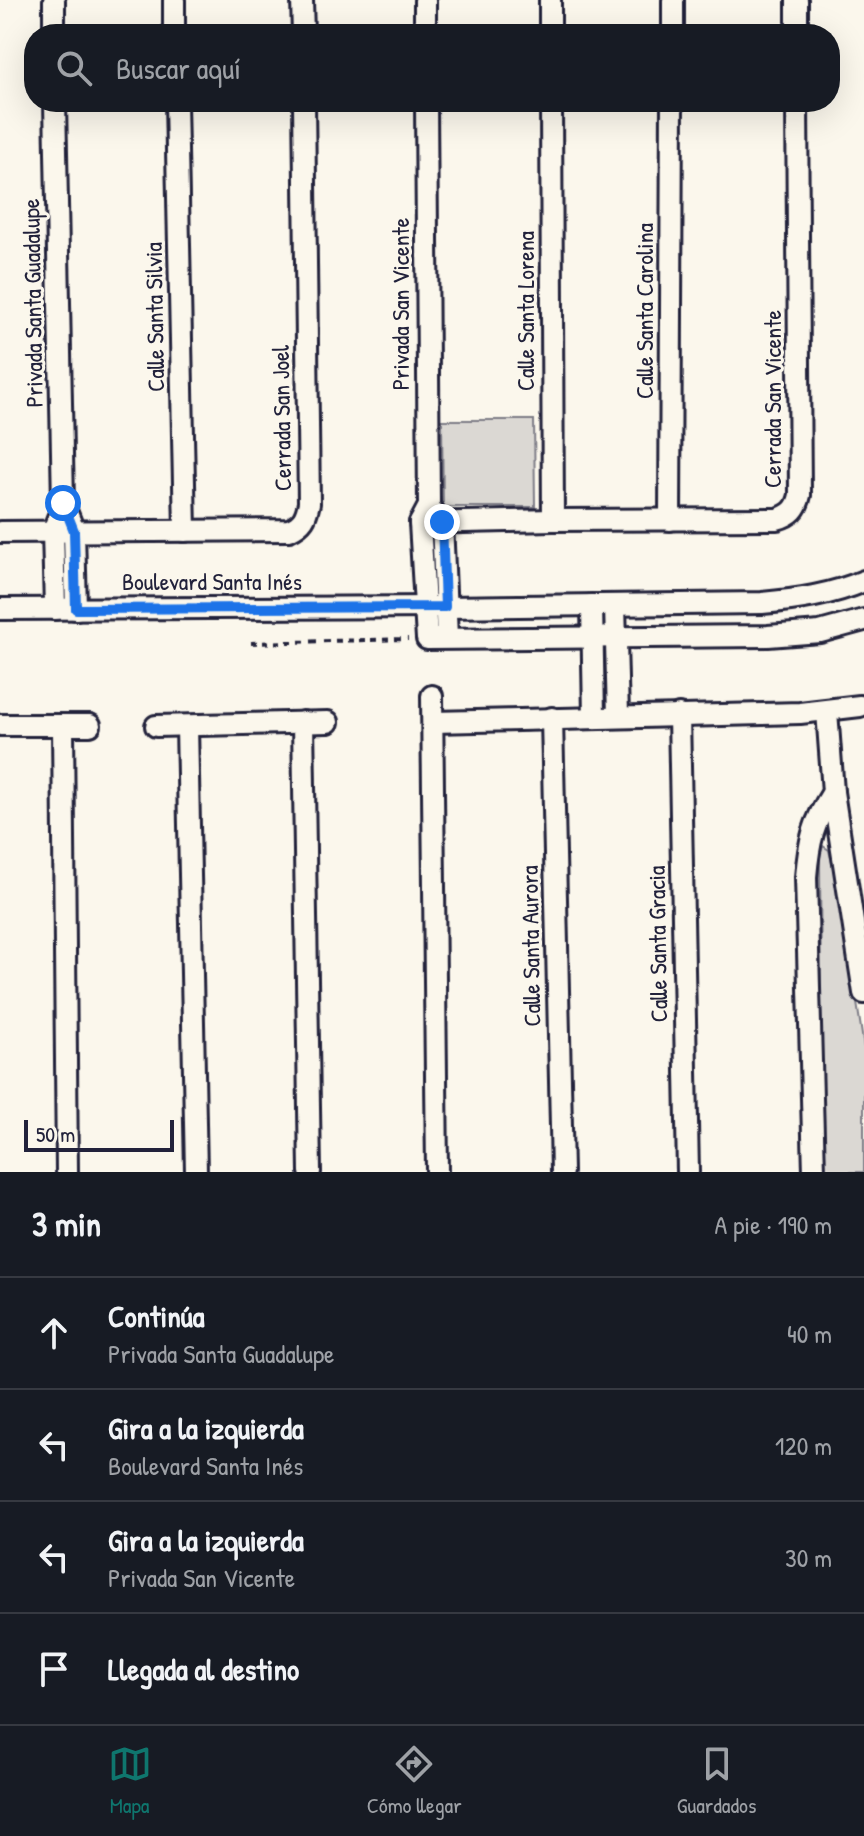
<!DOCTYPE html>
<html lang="es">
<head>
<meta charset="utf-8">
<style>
  :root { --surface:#171b24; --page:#20242c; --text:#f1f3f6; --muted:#9ea1a6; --line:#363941; --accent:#0f766e }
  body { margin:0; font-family:"Patrick Hand",sans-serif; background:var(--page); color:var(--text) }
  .scale { position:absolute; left:24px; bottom:20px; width:150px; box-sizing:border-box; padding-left:8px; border:4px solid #22223b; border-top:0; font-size:22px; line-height:28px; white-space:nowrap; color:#22223b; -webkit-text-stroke:6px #fbf7ec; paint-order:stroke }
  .stop { position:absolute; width:24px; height:24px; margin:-18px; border:6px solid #1a73e8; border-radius:50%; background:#fff }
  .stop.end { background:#1a73e8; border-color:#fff; box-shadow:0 2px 8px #0008 }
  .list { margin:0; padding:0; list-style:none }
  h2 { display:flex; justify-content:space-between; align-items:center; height:104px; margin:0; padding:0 32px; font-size:34px }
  h2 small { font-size:26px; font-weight:400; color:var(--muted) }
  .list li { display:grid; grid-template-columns:52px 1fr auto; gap:24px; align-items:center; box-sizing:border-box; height:112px; padding:0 32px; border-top:2px solid var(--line) }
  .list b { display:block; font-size:30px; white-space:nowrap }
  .list p { margin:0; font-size:26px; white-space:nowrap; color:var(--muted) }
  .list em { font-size:26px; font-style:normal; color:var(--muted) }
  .icon { flex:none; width:44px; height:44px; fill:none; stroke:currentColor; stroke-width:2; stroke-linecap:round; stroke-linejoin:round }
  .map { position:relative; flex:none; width:864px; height:1172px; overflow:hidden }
  .search { position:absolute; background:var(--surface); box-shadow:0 8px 32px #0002; left:24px; right:24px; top:24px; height:88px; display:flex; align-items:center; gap:20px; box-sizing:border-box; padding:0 28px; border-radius:32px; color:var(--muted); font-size:30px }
  .sheet { height:552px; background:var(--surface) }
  nav { display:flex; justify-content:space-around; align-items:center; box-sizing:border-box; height:112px; border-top:2px solid var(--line); background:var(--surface); font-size:22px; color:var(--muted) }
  nav a { display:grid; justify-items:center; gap:4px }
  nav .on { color:var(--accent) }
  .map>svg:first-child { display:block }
</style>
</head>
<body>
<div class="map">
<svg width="864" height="1172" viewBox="0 0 864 1172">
  <rect width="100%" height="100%" fill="#fbf7ec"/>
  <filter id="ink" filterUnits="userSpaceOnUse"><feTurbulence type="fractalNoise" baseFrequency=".0125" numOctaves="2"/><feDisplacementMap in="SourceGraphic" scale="16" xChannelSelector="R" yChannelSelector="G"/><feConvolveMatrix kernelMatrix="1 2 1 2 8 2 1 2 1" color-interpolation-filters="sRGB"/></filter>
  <g filter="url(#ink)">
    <g fill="#dbd8d3" stroke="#7e7d87" stroke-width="2">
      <polygon points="442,420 534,420 535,507 443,507"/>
      <polygon points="823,846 829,850 842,906 864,1048 864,1172 822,1172 820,857"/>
    </g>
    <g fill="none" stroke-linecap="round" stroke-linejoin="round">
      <defs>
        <g id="minor">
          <polyline points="54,0 54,34"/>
          <polyline points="174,0 174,34"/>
          <polyline points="302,0 303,34"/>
          <polyline points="425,0 425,34"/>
          <polyline points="550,0 550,34"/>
          <polyline points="797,0 797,34"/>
          <polyline points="673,34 673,0"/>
          <polyline points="55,102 63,503 74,531 76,609"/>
          <polyline points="176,102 185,531"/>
          <polyline points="426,102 429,506 420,523 427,639 768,636 820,632 864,620"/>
          <polyline points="551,102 553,520"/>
          <polyline points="434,512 442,522 447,638"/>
          <polyline points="670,520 672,102"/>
          <path d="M 420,523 L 553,520 L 777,519 C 791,515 797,509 800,495 L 797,102"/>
          <path d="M 0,532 L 289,530 C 303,524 306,517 309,503 L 304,102"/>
          <polyline points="592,605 594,717"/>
          <polyline points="615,605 618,716"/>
          <path d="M 0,609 L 445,607 L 762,603 C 797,600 831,595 864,581"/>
          <polyline points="55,609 53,531 58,518"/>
          <polyline points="432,696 437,1172"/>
          <polyline points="827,711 833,792 864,993"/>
          <polyline points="679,715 688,1172"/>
          <polyline points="552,718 562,1172"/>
          <polyline points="303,722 310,1172"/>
          <polyline points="433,722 800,713 860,706"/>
          <polyline points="0,725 90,725"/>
          <polyline points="63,725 67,1172"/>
          <polyline points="156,726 328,722"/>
          <polyline points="187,726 196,1172"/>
          <path d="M 814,1172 L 806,877 C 809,841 813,823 833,792"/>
        </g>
      </defs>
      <use href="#minor" stroke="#22223b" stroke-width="26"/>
      <polyline stroke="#22223b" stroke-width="4" stroke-dasharray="6 6" stroke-linecap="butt" points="251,643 408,639"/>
      <use href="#minor" stroke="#fbf7ec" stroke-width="20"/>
    </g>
  </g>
  <g fill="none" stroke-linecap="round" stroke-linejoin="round" filter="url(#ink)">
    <polyline stroke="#1a73e8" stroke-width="10" points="63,503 74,531 76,609 445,607 442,522"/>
  </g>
  <g text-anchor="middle" stroke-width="6" stroke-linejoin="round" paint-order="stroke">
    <g font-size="24" fill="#22223b" stroke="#fbf7ec">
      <text transform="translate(33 303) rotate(-91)" y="8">Privada Santa Guadalupe</text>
      <text transform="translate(401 304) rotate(-90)" y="8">Privada San Vicente</text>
      <text transform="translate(526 311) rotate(-90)" y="8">Calle Santa Lorena</text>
      <text transform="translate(645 311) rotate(-90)" y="8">Calle Santa Carolina</text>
      <text transform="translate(155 317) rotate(-91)" y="8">Calle Santa Silvia</text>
      <text transform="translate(773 399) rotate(-90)" y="8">Cerrada San Vicente</text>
      <text transform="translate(282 418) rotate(-91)" y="8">Cerrada San Joel</text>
      <text x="212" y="590">Boulevard Santa Inés</text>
      <text transform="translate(658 944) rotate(-91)" y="8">Calle Santa Gracia</text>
      <text transform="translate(531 946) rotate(-91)" y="8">Calle Santa Aurora</text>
    </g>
  </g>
</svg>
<div class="scale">50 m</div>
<div class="stop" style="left:63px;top:503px"></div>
<div class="stop end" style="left:442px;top:522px"></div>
<div class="search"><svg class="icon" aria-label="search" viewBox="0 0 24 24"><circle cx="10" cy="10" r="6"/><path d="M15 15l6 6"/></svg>Buscar aquí</div>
</div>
<section class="sheet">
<h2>3 min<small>A pie · 190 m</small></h2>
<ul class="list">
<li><svg class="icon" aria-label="ahead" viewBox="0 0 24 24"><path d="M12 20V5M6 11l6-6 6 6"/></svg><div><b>Continúa</b><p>Privada Santa Guadalupe</p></div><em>40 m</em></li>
<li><svg class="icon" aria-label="left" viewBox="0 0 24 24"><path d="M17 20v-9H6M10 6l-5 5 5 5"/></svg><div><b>Gira a la izquierda</b><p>Boulevard Santa Inés</p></div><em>120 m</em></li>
<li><svg class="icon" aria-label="left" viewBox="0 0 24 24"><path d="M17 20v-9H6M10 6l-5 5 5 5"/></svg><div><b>Gira a la izquierda</b><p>Privada San Vicente</p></div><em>30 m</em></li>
<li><svg class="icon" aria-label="arrive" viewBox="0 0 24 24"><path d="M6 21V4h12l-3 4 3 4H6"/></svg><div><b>Llegada al destino</b></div></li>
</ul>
</section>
<nav>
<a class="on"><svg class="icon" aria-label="map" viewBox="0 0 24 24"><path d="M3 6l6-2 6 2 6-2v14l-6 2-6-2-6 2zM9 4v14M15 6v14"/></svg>Mapa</a>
<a><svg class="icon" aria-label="directions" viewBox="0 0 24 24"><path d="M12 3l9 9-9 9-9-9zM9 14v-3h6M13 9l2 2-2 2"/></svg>Cómo llegar</a>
<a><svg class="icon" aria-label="saved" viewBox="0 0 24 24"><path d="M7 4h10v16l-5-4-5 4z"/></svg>Guardados</a>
</nav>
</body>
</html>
